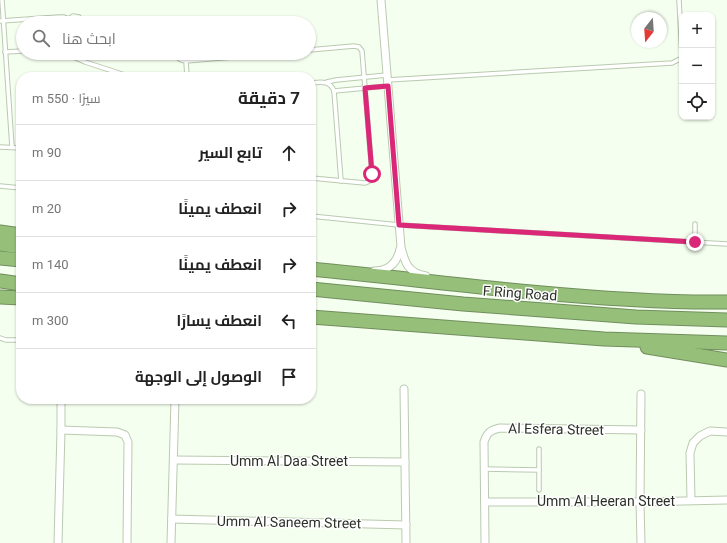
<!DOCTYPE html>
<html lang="ar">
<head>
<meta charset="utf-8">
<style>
  :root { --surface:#fff; --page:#f2f2f2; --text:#222; --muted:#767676; --line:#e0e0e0 }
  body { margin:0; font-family:Roboto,Cairo,sans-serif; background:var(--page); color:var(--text); direction:rtl }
  .controls { position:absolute; right:12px; top:12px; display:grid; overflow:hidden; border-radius:8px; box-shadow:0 1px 3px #0004 }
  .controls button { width:36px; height:36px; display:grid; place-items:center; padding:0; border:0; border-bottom:1px solid var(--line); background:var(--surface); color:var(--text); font:20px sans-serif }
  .compass { position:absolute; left:631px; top:12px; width:36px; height:36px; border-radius:50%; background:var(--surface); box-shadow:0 1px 3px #0004; rotate:197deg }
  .stop { position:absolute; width:12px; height:12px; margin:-9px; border:3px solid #db2777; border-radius:50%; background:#fff }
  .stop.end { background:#db2777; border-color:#fff; box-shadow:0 1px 4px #0008 }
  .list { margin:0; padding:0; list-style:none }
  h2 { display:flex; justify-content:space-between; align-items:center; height:52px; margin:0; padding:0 16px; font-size:17px }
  h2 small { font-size:13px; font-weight:400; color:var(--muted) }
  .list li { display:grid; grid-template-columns:26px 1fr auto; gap:12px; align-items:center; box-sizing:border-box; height:56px; padding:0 16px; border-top:1px solid var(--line) }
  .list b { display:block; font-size:15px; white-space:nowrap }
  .list em { font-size:13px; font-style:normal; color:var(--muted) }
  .icon { flex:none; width:22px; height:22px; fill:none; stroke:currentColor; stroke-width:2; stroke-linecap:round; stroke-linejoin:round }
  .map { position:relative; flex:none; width:727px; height:543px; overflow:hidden; direction:ltr }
  .search { position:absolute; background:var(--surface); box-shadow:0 1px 3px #0004; left:16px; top:16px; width:300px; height:44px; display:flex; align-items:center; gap:10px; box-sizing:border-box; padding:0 14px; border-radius:22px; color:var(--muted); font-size:15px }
  .panel { position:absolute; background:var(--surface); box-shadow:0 1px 3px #0004; left:16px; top:72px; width:300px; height:332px; border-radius:16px; direction:rtl }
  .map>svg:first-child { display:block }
</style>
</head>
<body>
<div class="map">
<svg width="727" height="543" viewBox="0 0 727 543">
  <rect width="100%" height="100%" fill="#f5ffef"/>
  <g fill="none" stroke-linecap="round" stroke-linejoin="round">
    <defs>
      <g id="lane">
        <polyline points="2,0 12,147"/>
        <polyline points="679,0 682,56"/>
        <polyline points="0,21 59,17 64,17 69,19"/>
        <polyline points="68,23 69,19 73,16 79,17 81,23"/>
        <path d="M 309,50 L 354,46 L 359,47 L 362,51 L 372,174 C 372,179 370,182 365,183 L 311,178"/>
        <polyline points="5,52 23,51"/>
        <polyline points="64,53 85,62 131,77"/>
        <path d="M 176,53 C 177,58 180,61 186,61 L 278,53"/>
        <polyline points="186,61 187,77"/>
        <polyline points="387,80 672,63 682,58"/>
        <polyline points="327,82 336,80 387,75"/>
        <path d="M 311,83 C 321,82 330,80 334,91 L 341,181"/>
        <polyline points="334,91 387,86"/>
        <polyline points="0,147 21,148"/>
        <polyline points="0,186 21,188"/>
        <polyline points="311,216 399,225 727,244"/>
        <polyline points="695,224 695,242"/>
        <polyline points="0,338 6,340 21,340"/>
        <polyline points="484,469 539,470"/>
        <polyline points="539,490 539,449"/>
      </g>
      <g id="street">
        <path d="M 381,0 L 401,247 C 405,263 408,273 426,276"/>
        <path d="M 374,271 C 389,271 397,263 400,249"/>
        <polyline points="404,389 406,543"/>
        <polyline points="61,430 117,432 125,435 128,442 127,543"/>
        <polyline points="174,460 405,462"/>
        <polyline points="691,500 690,453 693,443 700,436 710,431 727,432"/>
        <polyline points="485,502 640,502 727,500"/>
        <polyline points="172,519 406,525"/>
        <polyline points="58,543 61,430 61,399"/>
        <polyline points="171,543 175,399"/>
        <path d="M 485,543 L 484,442 C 487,433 490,430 500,428 L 641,430"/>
        <polyline points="641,543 640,502 641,394"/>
      </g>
      <g id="highway">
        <polyline points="0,232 21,235"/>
        <polyline points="0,244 21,247"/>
        <polyline points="0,258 21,260"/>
        <path d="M 311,269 C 384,276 457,285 531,292 C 596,298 661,303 727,302"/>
        <polyline points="0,281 21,284"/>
        <polyline points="311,289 463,304 636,317 727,320"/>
        <polyline points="0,297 21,298"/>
        <polyline points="311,317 604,339 727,343"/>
        <polyline points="647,347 727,360"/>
      </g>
    </defs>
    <use href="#lane" stroke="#bacab0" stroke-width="5.5"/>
    <use href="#street" stroke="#bacab0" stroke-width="9"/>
    <use href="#highway" stroke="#718e5d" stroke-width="15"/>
    <use href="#lane" stroke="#fff" stroke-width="3.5"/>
    <use href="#street" stroke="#fff" stroke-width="7"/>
    <use href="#highway" stroke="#96c07a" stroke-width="13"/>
  </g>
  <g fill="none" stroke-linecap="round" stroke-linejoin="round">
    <polyline stroke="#db2777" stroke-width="5" points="372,174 365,88 388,86 399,225 695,242"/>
  </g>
  <g text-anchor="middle" stroke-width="3" stroke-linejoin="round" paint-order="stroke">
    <g font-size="14" fill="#2b3127" stroke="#fff">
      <text transform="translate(520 293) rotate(4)" y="5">F Ring Road</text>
      <text transform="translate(556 429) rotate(1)" y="5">Al Esfera Street</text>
      <text x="289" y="466">Umm Al Daa Street</text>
      <text x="606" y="506">Umm Al Heeran Street</text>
      <text transform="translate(289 522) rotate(1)" y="5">Umm Al Saneem Street</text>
    </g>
  </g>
</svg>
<div class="controls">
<button>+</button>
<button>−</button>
<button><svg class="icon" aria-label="locate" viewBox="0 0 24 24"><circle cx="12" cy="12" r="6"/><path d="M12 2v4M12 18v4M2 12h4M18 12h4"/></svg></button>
</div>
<svg class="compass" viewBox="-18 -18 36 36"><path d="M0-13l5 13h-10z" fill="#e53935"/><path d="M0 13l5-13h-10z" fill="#767676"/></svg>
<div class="stop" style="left:372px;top:174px"></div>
<div class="stop end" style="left:695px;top:242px"></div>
<div class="search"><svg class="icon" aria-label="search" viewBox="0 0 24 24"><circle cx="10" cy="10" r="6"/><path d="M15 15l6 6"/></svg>ابحث هنا</div>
<section class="panel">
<h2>7 دقيقة<small>سيرًا · 550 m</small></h2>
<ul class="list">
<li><svg class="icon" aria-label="ahead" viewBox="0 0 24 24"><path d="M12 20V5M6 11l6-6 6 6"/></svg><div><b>تابع السير</b></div><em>90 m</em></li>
<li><svg class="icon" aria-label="right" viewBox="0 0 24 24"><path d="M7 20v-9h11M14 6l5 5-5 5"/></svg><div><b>انعطف يمينًا</b></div><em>20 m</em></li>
<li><svg class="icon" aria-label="right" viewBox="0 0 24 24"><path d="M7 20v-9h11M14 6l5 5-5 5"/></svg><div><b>انعطف يمينًا</b></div><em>140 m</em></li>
<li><svg class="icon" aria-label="left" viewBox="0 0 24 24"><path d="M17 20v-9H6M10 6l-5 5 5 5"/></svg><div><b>انعطف يسارًا</b></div><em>300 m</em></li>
<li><svg class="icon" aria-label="arrive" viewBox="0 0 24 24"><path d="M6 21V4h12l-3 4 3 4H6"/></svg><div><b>الوصول إلى الوجهة</b></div></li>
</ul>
</section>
</div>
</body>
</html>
